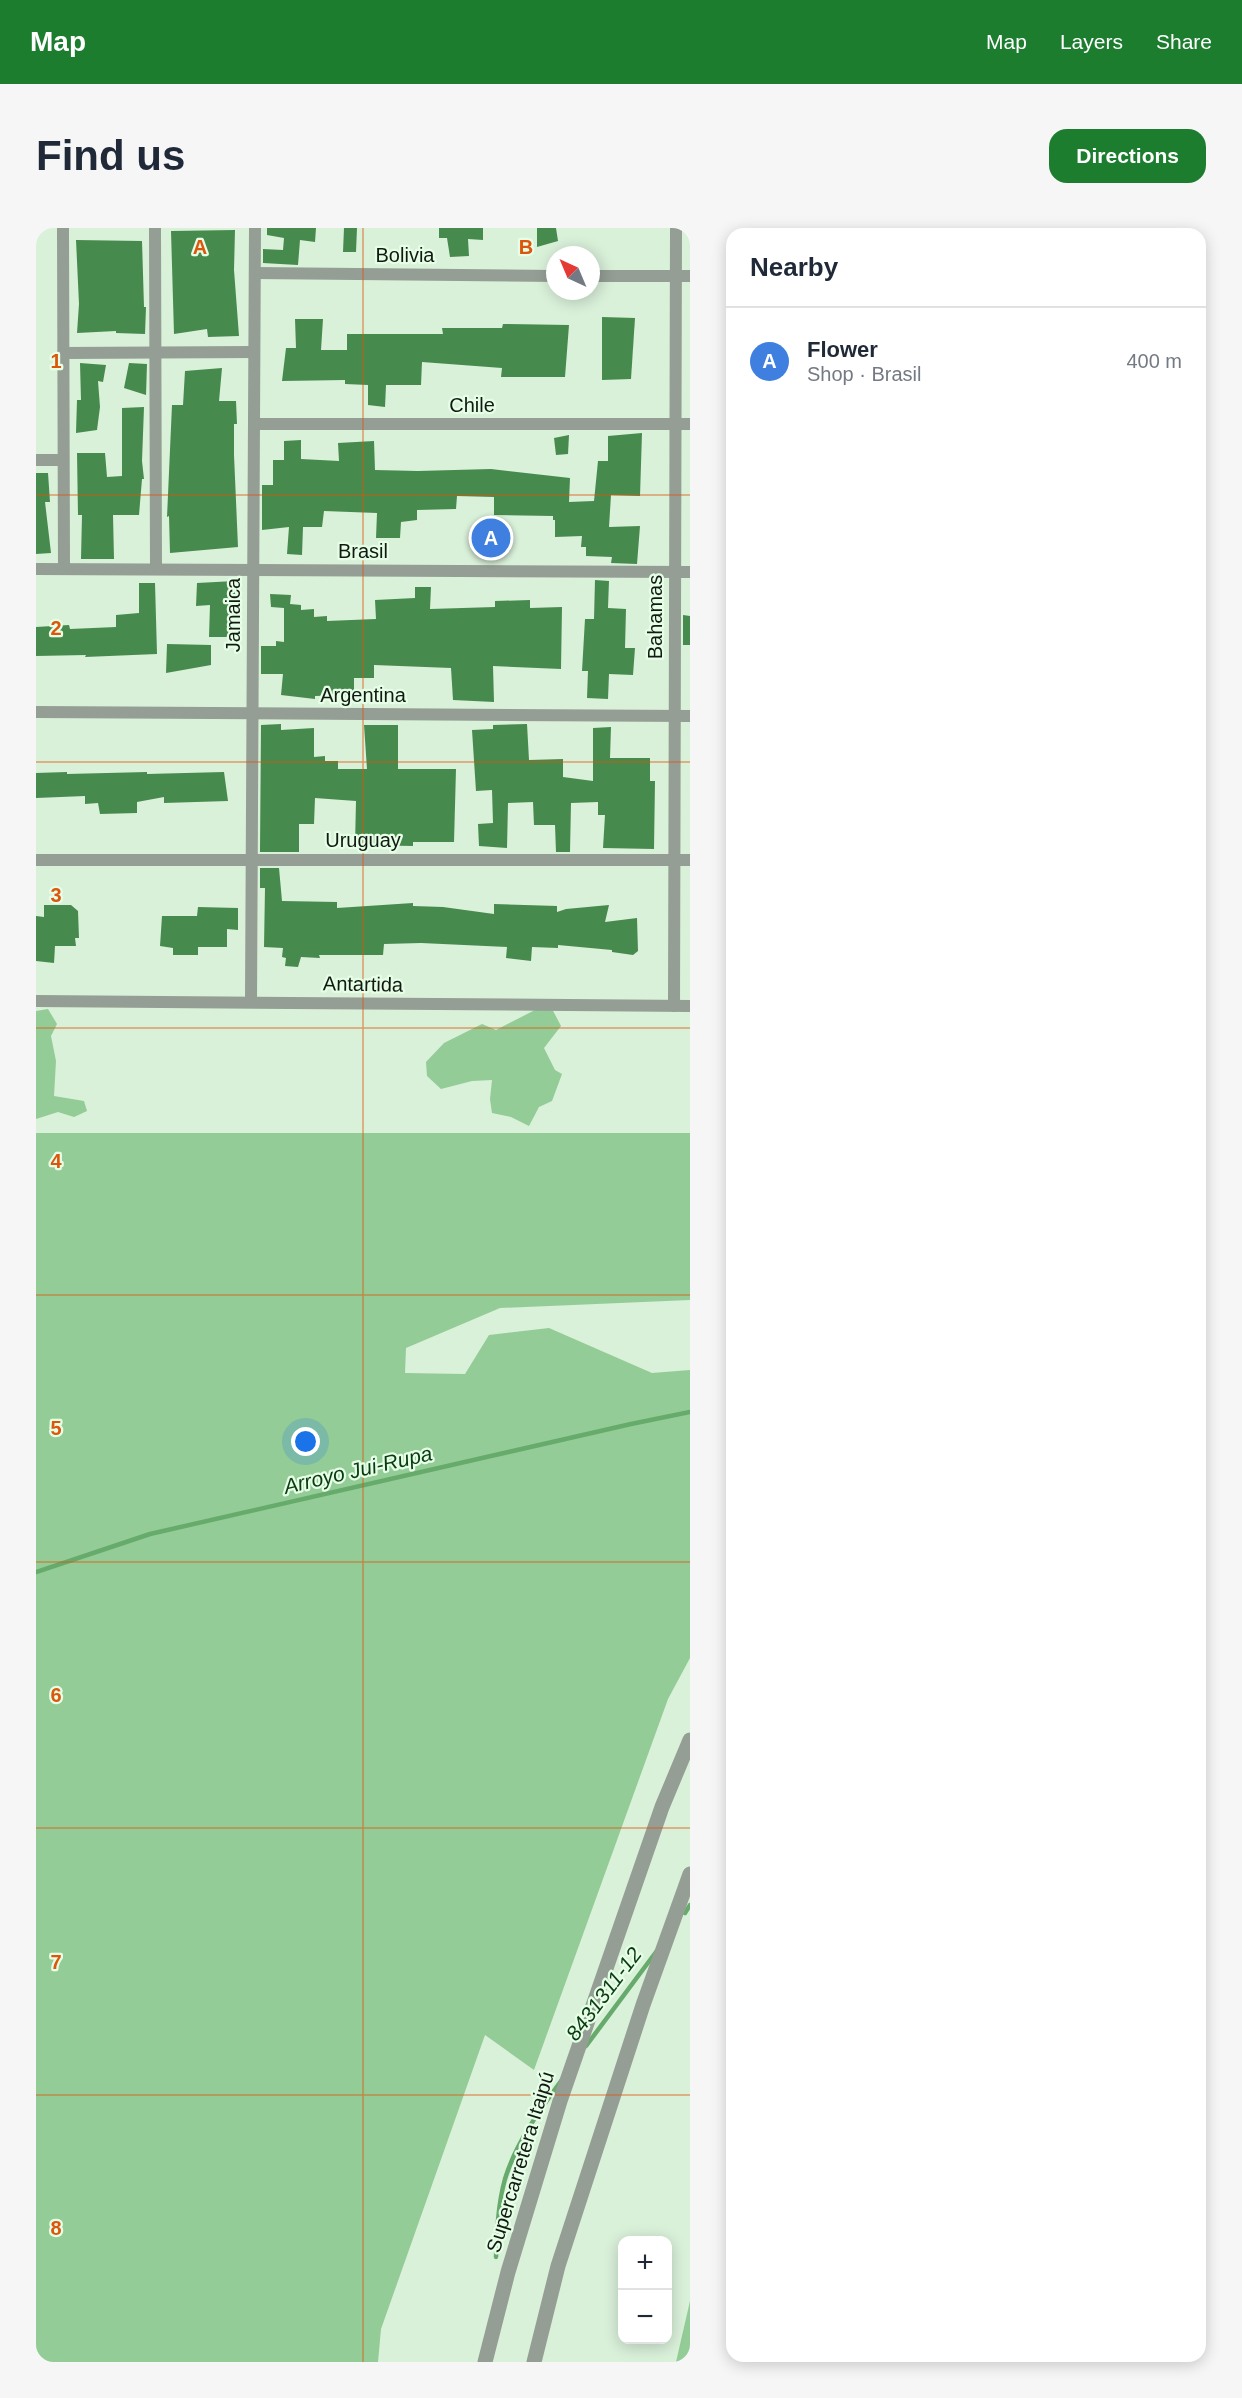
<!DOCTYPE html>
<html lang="en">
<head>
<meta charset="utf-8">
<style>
  :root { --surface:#fff; --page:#f6f6f7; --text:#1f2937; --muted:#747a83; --line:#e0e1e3; --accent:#1d7d2f }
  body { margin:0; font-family:Arial,sans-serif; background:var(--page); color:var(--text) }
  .controls { position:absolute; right:18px; bottom:18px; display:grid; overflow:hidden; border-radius:12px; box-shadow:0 3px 15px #0003 }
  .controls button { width:54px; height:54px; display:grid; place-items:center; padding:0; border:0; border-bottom:2px solid var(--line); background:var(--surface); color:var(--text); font:30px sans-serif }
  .compass { position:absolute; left:510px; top:18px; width:54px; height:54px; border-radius:50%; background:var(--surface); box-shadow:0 3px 15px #0003; rotate:316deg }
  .you { position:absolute; left:270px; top:1214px; width:21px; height:21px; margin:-15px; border:4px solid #fff; border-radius:50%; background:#1a73e8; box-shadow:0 0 0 9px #1a73e833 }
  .badge { display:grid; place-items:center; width:39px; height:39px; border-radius:50%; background:var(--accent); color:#fff; font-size:20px; font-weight:700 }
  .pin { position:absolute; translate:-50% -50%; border:3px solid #fff; box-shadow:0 2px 6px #0006 }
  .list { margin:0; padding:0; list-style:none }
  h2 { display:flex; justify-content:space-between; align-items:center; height:78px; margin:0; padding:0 24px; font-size:26px }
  h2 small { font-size:20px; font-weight:400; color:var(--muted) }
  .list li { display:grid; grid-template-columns:39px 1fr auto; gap:18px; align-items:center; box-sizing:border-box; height:108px; padding:0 24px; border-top:2px solid var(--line) }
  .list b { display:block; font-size:22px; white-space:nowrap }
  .list p { margin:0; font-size:20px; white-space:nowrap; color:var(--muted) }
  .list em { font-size:20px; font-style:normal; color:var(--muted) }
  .map { position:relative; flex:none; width:654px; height:2134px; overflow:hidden; border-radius:18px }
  header { display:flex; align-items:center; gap:36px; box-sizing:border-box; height:84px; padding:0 30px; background:var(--accent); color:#fff }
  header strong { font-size:28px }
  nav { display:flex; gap:33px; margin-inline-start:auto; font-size:21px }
  .intro { display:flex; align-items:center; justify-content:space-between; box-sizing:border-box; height:144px; padding:0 36px }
  h1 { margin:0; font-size:42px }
  .button { padding:15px 27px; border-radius:18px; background:var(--accent); color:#fff; font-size:21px; font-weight:700 }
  main { display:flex; gap:36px; padding:0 36px }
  aside { flex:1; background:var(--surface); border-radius:18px; box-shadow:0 3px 15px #0003 }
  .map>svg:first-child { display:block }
</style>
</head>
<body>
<header>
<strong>Map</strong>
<nav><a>Map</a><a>Layers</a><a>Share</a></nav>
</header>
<div class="intro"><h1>Find us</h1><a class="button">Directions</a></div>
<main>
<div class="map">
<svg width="654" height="2134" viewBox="0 0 654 2134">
  <rect width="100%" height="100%" fill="#d9f0d9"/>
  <g fill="#93cc96">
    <polygon points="515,779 525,798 508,820 519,842 526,846 516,873 503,879 493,898 475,889 456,885 454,871 456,852 436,853 405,861 391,848 390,834 408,815 446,796 460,802 499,782"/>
    <polygon points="12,781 21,796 15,808 20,833 18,868 48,873 51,883 38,889 22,884 0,891 0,783"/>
    <polygon points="0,905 654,905 654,1072 464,1080 370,1120 369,1145 429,1146 453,1107 513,1100 616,1145 654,1142 654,1430 632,1471 498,1842 449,1807 345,2101 342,2134 0,2134"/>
    <polygon points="654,2073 654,2134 640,2134"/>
  </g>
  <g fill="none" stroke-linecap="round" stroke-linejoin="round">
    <g stroke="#67ab6c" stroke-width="4.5">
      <polyline points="0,1344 114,1306 595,1196 654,1184"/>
      <polyline points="649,1685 654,1677"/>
      <polyline points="550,1818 620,1724"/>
      <path d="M 460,2029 C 461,2003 462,1976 469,1951 C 480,1915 503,1883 525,1853"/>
    </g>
  </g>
  <g fill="#478a4d">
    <polygon points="231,0 280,0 279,14 264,12 262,37 227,35 227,21 247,22 248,10 231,7"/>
    <polygon points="308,0 321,0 320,24 307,24"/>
    <polygon points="403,0 447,0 447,12 432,11 433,28 414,29 411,10 403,10"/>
    <polygon points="501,0 520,0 522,13 501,19"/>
    <polygon points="199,2 198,42 203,108 172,109 171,101 138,106 135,3"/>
    <polygon points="40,12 106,13 108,79 110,79 109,106 80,105 80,103 41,105 43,76"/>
    <polygon points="566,89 599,90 595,151 566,152"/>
    <polygon points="259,91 287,91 285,122 311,122 311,106 407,106 406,100 466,100 467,96 533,97 529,149 465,149 466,140 386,134 385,157 350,157 349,179 332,177 332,157 309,156 309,152 246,153 250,120 260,120"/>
    <polygon points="44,135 70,137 67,154 62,153 64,179 61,202 40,205 41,172 45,172"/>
    <polygon points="93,135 111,136 110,167 88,160"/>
    <polygon points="186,140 183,173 200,173 201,196 198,196 198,227 202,319 134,325 133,288 131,289 136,177 147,177 149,143"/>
    <polygon points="108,179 106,233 108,251 106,251 103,287 77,287 78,331 45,331 46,287 42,287 41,225 69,225 71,249 86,248 86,180"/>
    <polygon points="606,205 604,268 575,267 573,299 604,298 601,336 575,335 576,329 550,328 550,319 545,319 546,308 519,309 519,292 517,292 517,288 458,287 458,269 421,268 420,281 381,282 381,292 365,294 364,310 340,310 341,285 288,283 286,299 267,299 266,327 251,326 253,299 226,302 226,257 237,257 237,232 248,232 248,213 265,212 265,231 303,233 302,215 338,213 339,242 382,243 455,241 534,250 533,274 558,273 562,233 572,233 572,208"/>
    <polygon points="533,207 532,226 520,227 518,210"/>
    <polygon points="0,245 12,245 14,274 9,274 15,325 0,326"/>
    <polygon points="559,352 573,353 572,380 590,381 589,420 599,420 597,447 573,446 572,471 551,470 552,443 546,443 549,391 558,391"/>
    <polygon points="199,353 199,409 173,409 174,377 160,378 161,355"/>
    <polygon points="103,355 119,355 121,426 49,429 50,427 0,428 0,399 33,397 34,401 80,399 80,387 103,385"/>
    <polygon points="379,359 395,359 394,381 459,379 459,373 494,372 494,380 526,379 525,441 457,438 458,474 417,472 415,440 338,437 338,450 318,450 318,467 279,468 279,471 245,467 247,446 225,446 225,418 240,418 240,413 248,414 248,380 235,379 234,366 255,367 254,376 265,377 265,382 278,381 278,389 291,388 291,393 340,391 339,372 379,370"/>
    <polygon points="647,387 654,388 654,417 647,417"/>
    <polygon points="131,416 175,417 175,437 130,445"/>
    <polygon points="245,496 245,502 278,500 278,529 289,528 289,533 302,533 302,541 331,541 328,497 362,497 362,541 420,541 418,614 377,614 377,618 319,617 320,573 279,570 278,596 263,596 263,624 224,624 225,497"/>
    <polygon points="491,496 493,532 527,531 527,549 557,553 557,500 575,499 574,530 614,530 614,553 619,553 618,621 567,620 569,587 562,587 562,574 535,575 534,624 520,624 519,597 498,597 497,574 472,575 471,620 443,618 442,596 457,595 456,562 440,563 436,502 457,501 457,497"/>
    <polygon points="31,544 31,546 111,544 111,546 188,544 192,573 128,575 128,569 101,574 101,585 64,586 62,575 49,576 49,568 0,570 0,545"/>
    <polygon points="224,640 243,640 246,673 301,674 301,680 377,675 377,678 407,679 458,686 458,676 521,678 521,684 530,681 573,677 569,694 601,690 602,723 597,727 576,724 576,722 522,717 522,720 496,719 495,733 470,730 471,719 385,715 348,716 347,727 283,727 284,730 265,729 262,739 249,738 250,730 246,729 247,720 228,719 229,660 224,660"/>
    <polygon points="8,677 35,677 42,683 43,710 39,710 40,718 19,718 18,735 0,733 0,688 8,689"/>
    <polygon points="162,679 202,680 202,702 191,701 191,719 162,719 162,727 137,727 137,720 124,718 126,688 161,688"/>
  </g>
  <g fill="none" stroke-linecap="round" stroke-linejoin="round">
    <g stroke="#949e94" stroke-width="12">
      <polyline points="27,0 28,341"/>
      <polyline points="119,0 120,341"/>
      <polyline points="219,45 519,48"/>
      <polyline points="555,48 654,48"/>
      <polyline points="27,125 218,124"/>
      <polyline points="218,196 654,196"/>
      <polyline points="0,232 27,232"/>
      <polyline points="0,341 654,344"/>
      <polyline points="0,484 654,488"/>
      <polyline points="0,632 654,632"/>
      <polyline points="0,773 654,778"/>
      <polyline points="215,774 219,0"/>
      <polyline points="638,778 640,0"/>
    </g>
    <g stroke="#949e94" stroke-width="15">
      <polyline points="449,2134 472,2044 524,1873 626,1579 654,1512"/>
      <polyline points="498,2134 522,2038 607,1777 654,1646"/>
    </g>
  </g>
  <path fill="none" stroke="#dd560c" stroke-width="1.5" stroke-opacity="0.55" d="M 327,0 L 327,2134M 0,267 L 654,267M 0,534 L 654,534M 0,800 L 654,800M 0,1067 L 654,1067M 0,1334 L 654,1334M 0,1600 L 654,1600M 0,1867 L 654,1867"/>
  <g text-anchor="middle" stroke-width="4.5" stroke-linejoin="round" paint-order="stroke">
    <g font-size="20" fill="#111a12" stroke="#e6fee6">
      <text x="369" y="34">Bolivia</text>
      <text x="436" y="184">Chile</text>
      <text x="327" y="330">Brasil</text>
      <text transform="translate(197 387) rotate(-90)" y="7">Jamaica</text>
      <text transform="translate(619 389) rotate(-90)" y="7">Bahamas</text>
      <text x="327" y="474">Argentina</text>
      <text x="327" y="619">Uruguay</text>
      <text transform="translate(327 756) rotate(1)" y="7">Antartida</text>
      <text transform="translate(484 1934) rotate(-73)" y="7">Supercarretera Itaipú</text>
    </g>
    <g font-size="21" font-style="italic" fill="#093b12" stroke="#e6fee6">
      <text transform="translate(322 1242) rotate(-13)" y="7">Arroyo Jui-Rupa</text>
      <text transform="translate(568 1766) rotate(-53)" y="7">8431311-12</text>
    </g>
  </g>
  <g font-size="20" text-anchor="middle" font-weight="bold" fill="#dd560c" stroke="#e6fee6" stroke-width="4.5" stroke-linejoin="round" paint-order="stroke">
    <text x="164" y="26">A</text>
    <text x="490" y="26">B</text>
    <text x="20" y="140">1</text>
    <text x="20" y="407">2</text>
    <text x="20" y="674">3</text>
    <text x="20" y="940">4</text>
    <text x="20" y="1207">5</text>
    <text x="20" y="1474">6</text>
    <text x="20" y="1741">7</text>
    <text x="20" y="2007">8</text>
  </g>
</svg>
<div class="controls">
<button>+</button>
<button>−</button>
</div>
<svg class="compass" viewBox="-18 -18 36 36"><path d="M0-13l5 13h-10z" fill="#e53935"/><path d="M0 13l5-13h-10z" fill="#747a83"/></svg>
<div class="you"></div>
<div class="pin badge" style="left:455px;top:310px;background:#3f7fe0">A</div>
</div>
<aside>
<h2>Nearby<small></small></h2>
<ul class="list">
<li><span class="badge" style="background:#3f7fe0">A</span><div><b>Flower</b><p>Shop · Brasil</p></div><em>400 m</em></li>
</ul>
</aside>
</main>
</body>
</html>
